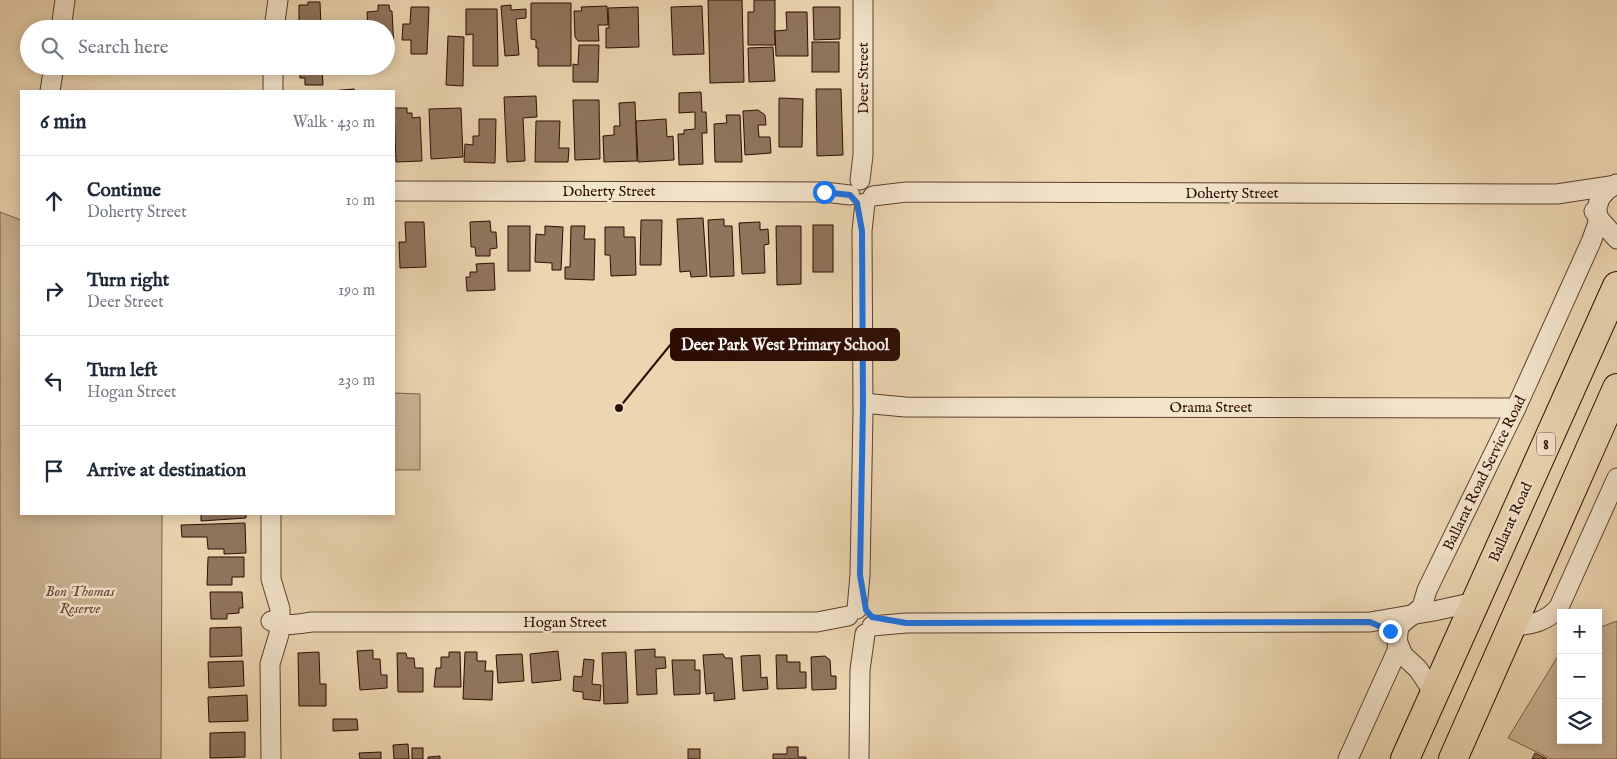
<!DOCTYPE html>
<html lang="en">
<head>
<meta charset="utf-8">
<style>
  :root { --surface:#fff; --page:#f2f2f3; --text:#1f2937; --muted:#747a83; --line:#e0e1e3 }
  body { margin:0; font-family:"IM FELL English",serif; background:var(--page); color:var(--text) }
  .controls { position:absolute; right:15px; bottom:15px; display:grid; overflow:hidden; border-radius:0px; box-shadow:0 2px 12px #0003 }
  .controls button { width:45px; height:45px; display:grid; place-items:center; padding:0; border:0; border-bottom:1px solid var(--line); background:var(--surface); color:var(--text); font:25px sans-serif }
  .stop { position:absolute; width:15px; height:15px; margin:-11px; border:4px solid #1a73e8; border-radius:50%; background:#fff }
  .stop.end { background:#1a73e8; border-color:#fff; box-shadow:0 1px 5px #0008 }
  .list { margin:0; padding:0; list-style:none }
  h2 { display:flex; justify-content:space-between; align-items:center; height:65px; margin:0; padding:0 20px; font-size:21px }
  h2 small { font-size:16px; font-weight:400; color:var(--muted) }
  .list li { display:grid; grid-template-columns:32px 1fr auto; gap:15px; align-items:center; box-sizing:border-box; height:90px; padding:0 20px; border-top:1px solid var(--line) }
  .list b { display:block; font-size:19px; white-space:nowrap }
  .list p { margin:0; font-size:16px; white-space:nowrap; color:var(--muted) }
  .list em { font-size:16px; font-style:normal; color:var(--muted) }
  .icon { flex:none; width:28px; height:28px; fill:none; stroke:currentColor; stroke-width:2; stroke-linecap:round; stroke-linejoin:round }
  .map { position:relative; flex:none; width:1617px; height:759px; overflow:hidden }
  .search { position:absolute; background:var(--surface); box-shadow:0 2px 12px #0003; left:20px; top:20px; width:375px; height:55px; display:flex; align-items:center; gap:12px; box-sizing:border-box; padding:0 18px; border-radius:28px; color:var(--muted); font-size:19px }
  .panel { position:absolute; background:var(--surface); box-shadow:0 2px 12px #0003; left:20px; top:90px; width:375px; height:425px; border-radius:0px }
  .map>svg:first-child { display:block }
</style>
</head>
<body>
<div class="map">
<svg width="1617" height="759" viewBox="0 0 1617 759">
  <rect width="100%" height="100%" fill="#ecd6b1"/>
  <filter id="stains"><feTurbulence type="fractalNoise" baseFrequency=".004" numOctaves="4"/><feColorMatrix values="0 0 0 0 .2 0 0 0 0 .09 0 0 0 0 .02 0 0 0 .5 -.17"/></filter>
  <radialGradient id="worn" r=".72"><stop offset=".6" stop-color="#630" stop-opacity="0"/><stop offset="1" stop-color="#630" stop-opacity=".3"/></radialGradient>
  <g fill="#cbb393" stroke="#7c5f4a">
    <polygon points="0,212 21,220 21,514 162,514 161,759 0,759"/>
    <polygon points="394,393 420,394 420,470 394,470"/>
    <polygon points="1617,621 1617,759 1551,759 1508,738 1561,651 1561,740 1598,740 1598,628"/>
  </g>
  <g fill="#90755d" stroke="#2c0b02">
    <polygon points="708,0 742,0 744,82 710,83"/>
    <polygon points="754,0 775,0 775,45 748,45 748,12 754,12"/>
    <polygon points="308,2 320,2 321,29 299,29 299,5 308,5"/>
    <polygon points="531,3 571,3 571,66 538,66 538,48 536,48 536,40 531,39"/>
    <polygon points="378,5 389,5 390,11 392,11 394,49 386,49 386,29 368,29 367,12 378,11"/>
    <polygon points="511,5 511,10 526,9 526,18 516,19 519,55 505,56 501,6"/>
    <polygon points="607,6 608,25 598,25 599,41 578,41 575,37 574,11 582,11 581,7"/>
    <polygon points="702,6 704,54 673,55 671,7"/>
    <polygon points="411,7 429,7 427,54 411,54 411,40 402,40 403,24 410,24"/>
    <polygon points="638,7 639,47 606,48 606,28 609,28 608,8"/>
    <polygon points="813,7 840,7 840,39 814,40"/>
    <polygon points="466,9 497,9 498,66 473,66 473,34 466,35"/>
    <polygon points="786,12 807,12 808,56 776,56 775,31 787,30"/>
    <polygon points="448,36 464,37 463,86 446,85"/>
    <rect x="812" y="42" width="27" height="30"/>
    <polygon points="579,45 599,45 598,82 573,82 573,64 578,65"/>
    <polygon points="773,47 775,81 749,82 748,48"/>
    <polygon points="300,66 322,66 323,85 305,85 305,78 300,78"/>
    <polygon points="354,89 355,91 330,91"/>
    <polygon points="816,89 841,89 843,155 817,156"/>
    <polygon points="701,92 702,112 706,112 707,133 702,133 703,164 679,165 678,134 684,134 684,130 695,129 695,112 679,113 679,93"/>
    <polygon points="536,96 537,117 523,118 525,161 507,162 504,97"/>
    <polygon points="779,98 803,99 802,147 779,147"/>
    <polygon points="573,100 599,100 600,159 575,160"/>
    <polygon points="635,102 637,161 604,162 603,136 614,135 614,126 620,126 619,103"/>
    <polygon points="394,108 407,108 407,113 412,113 412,118 420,117 422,161 396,162"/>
    <polygon points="461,108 463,157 431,159 429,109"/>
    <polygon points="758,110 765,115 766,125 758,125 759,137 770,137 771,153 745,155 743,111"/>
    <polygon points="726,115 740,115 742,162 715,162 714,124 727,123"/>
    <polygon points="479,119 496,119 495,163 464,162 465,144 473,145 473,136 479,136"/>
    <polygon points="666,119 667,137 673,136 674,160 638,162 636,121"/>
    <polygon points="536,121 560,121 559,148 569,148 568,162 535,162"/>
    <polygon points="703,218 707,276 691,277 690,271 680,272 677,219"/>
    <polygon points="724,219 724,226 732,226 734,276 710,277 708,220"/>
    <polygon points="641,220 662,220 661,265 640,265"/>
    <polygon points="490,221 491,232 496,232 497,248 490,249 490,256 476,256 475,247 471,247 470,222"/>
    <polygon points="405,222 424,222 426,267 400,268 399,242 406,242"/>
    <polygon points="760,222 760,230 768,229 769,244 764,245 765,273 742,274 739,223"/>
    <rect x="813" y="225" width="20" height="47"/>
    <rect x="508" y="226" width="22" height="45"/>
    <polygon points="545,226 563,227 561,270 552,270 552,263 535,262 536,234 545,235"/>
    <polygon points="571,226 585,226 584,239 595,239 594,280 565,279 565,267 570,267"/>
    <polygon points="776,226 801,226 801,284 777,285"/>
    <polygon points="605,227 624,227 624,237 635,237 636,275 611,276 610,255 605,255"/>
    <polygon points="494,263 495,290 467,291 466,277 470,277 470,272 477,272 476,264"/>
    <polygon points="201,514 246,514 246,518 201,521"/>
    <polygon points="245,523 246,553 224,554 224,549 208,549 207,537 182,537 181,525"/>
    <polygon points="208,557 244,557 244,577 232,577 232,585 207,585"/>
    <polygon points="210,592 242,592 243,608 239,608 239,613 227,614 227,619 211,619"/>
    <polygon points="241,627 242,656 210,657 210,628"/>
    <polygon points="655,649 655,657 665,657 666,668 656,669 657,694 637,695 635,650"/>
    <polygon points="373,650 373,659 380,659 381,675 387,675 387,688 360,690 357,651"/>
    <polygon points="558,651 561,680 532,683 530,654"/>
    <polygon points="319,652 320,684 326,684 326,706 299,706 298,653"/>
    <polygon points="449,652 460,652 461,687 434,687 436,668 441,668 441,657 449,657"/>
    <polygon points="465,652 477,652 477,661 486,661 485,671 493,671 492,700 463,699"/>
    <polygon points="626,652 628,703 604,704 602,653"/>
    <polygon points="397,653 406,653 407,658 414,658 415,668 423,668 423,692 398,692"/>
    <polygon points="522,654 524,681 498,683 496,655"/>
    <polygon points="723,654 725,658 732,658 735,699 714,701 714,693 706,694 703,655"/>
    <polygon points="760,655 761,678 767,677 768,689 743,691 741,656"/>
    <polygon points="776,655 787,655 787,662 800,662 800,672 806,672 806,688 777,689"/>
    <polygon points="825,656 830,660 831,676 836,676 836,689 812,690 811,657"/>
    <polygon points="584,659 594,660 592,684 601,685 600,701 583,699 583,692 573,691 574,676 582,677"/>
    <polygon points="672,660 695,660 695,670 700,670 700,694 674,695"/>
    <polygon points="243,661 244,686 209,688 208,662"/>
    <polygon points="247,695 248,721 209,722 208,697"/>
    <polygon points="333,719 357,719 358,730 333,731"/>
    <polygon points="245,732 245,757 210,758 210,733"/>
    <polygon points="408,744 409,759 394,759 393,745"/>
    <polygon points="787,747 798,747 798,757 806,757 806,759 773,759 773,754 787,754"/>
    <rect x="412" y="748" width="11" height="11"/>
    <rect x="688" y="749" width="12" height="10"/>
    <polygon points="381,752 381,759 360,759 359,753"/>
    <polygon points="1535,753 1547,759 1532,759"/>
    <polygon points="440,756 440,759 428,759 428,757"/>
  </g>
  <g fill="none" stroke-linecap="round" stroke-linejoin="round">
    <defs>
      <g id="minor">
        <polyline points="61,29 65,0"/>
        <polyline points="274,29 278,0"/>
        <polyline points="50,91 54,66"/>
        <polyline points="273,91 273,66"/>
        <polyline points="860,180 863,155 863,0"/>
        <polyline points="394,191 824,192 850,195"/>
        <polyline points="873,196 906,192 1557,194 1617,185"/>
        <polyline points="1594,211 1601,221 1617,239"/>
        <polyline points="863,403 905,407 1516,408"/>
        <polyline points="857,609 860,575 863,412 862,231 865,203"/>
        <path d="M 271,621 C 285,627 297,624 312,622 L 817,622 L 848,616"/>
        <polyline points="872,626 906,623 1370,622 1434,611 1475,602"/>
        <path d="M 1512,626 C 1530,625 1547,622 1559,607 L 1617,478"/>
        <polyline points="1396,638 1403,655 1418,669 1434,693"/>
        <polyline points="271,759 270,664 279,634 280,617 280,609 271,579 271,514"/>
        <polyline points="859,759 860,670 865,634"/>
        <polyline points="1348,759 1397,651 1398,632 1400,625 1422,607 1427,590 1516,408 1591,242 1598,223 1597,208 1600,198 1607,190 1616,184"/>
      </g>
      <g id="trunk">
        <polyline points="1405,759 1617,286"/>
        <polyline points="1453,759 1617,388"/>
      </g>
    </defs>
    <use href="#minor" stroke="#5c3e2e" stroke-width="21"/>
    <use href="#trunk" stroke="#2c0b02" stroke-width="30"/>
    <use href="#minor" stroke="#f3e4cc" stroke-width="19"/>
    <use href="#trunk" stroke="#ecd6b1" stroke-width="28"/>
  </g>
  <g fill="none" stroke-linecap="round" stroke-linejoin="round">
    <polyline stroke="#1a73e8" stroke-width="6" points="824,192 850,195 857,203 862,231 863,403 860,575 866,610 872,617 906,623 1370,622 1390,631"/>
  </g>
  <g text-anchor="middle" stroke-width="5" stroke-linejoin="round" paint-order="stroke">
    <rect fill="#f3e4cc" stroke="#684c3f" stroke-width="1" x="1537" y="432.5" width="18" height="23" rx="4"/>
    <g font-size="14" font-weight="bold" fill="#2c0b02">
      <text x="1546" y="449">8</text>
    </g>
    <g font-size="15" fill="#2c0b02" stroke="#f3e4cc">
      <text transform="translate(863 78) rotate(-90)" y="5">Deer Street</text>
      <text x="609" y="196">Doherty Street</text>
      <text x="1232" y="198">Doherty Street</text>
      <text x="1211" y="412">Orama Street</text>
      <text transform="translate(1484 473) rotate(-64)" y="5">Ballarat Road Service Road</text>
      <text transform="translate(1510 522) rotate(-66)" y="5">Ballarat Road</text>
      <text x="565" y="627">Hogan Street</text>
    </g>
    <g font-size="15" font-style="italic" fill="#644635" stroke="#f3e4cc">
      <text x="80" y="596">Bon Thomas<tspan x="80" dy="17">Reserve</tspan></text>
    </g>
  </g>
  <path fill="none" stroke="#2c0b02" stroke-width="2" d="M619 408L671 344"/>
  <circle fill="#2c0b02" stroke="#f3e4cc" stroke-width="2" cx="619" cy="408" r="5"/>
  <rect fill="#2c0b02" stroke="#2c0b02" stroke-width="2" x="671" y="329" width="228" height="31" rx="5"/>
  <g font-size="16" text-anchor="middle" font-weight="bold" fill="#fff">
    <text x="785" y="350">Deer Park West Primary School</text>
  </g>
  <rect width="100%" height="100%" filter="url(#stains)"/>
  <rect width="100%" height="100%" fill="url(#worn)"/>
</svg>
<div class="controls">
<button>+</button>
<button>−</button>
<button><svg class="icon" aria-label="layers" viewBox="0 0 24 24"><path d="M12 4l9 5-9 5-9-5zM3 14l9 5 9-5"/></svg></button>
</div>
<div class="stop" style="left:824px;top:192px"></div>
<div class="stop end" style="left:1390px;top:631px"></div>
<div class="search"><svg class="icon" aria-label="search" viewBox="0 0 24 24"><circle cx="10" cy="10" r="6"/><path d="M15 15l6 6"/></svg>Search here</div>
<section class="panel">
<h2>6 min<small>Walk · 430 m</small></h2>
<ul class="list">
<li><svg class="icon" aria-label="ahead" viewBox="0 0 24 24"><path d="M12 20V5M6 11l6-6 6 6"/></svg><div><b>Continue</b><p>Doherty Street</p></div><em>10 m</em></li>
<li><svg class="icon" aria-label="right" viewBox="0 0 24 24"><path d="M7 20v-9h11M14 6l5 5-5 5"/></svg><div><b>Turn right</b><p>Deer Street</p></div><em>190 m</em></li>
<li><svg class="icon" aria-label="left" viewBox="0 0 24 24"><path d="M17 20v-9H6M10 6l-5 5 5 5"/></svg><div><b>Turn left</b><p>Hogan Street</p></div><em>230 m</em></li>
<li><svg class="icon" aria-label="arrive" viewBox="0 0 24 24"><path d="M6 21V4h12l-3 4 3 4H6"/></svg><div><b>Arrive at destination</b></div></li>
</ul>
</section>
</div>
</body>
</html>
